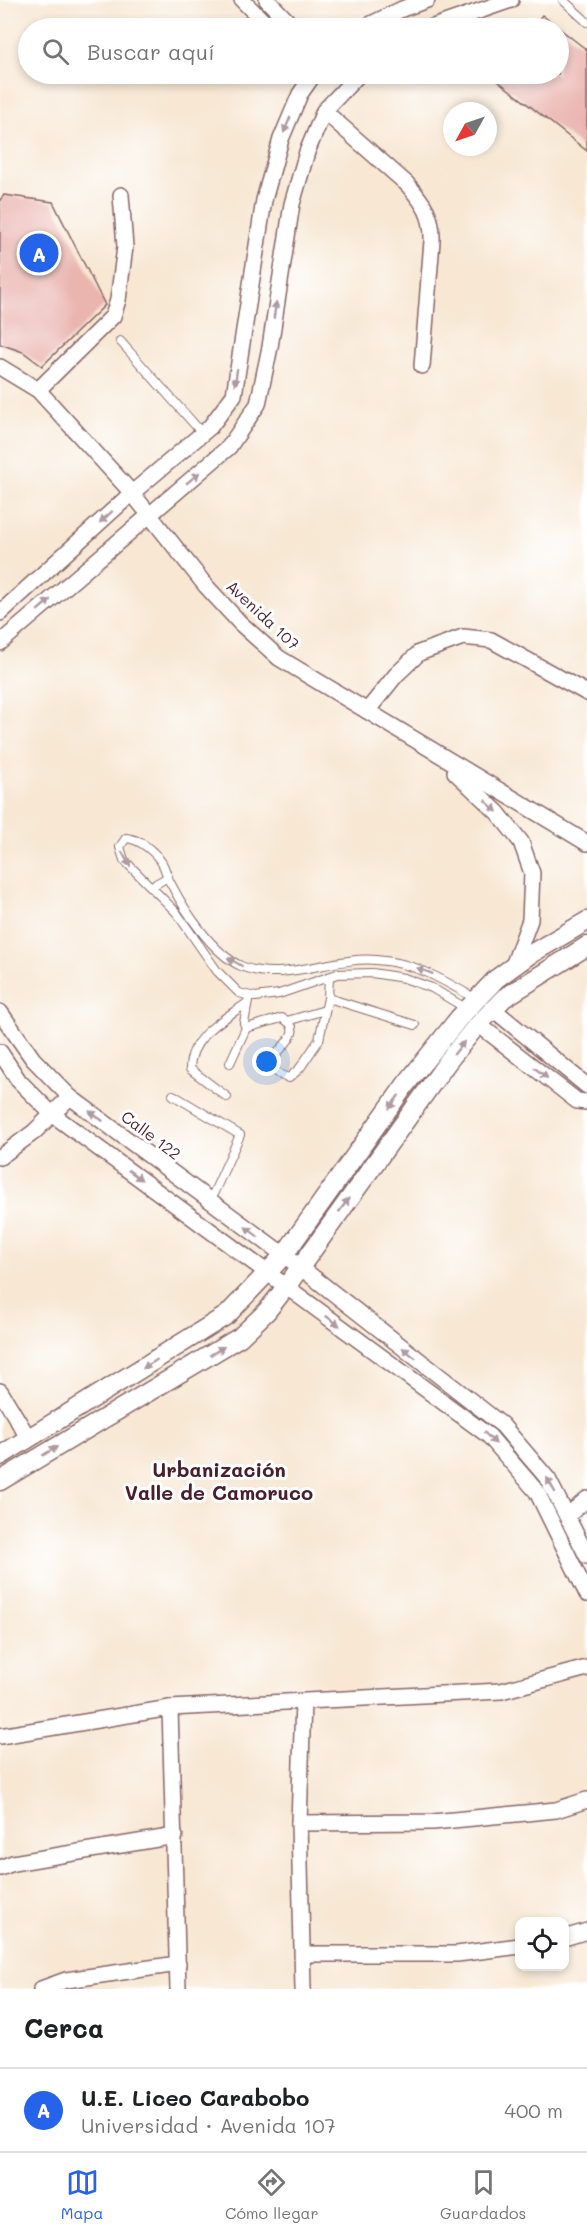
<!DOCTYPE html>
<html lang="es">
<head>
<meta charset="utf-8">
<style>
  :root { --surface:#fff; --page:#f6f6f6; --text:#202124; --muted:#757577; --line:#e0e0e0; --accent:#2563eb }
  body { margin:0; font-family:Mali,sans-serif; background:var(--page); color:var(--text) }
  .controls { position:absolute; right:18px; bottom:18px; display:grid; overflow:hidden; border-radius:12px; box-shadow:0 3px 9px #0003 }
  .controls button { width:54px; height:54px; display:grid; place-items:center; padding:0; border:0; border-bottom:2px solid var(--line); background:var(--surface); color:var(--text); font:30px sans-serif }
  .compass { position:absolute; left:443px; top:102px; width:54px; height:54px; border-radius:50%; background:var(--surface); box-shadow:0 3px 9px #0003; rotate:230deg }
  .you { position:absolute; left:267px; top:1062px; width:21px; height:21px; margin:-15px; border:4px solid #fff; border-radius:50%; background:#1a73e8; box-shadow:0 0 0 9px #1a73e833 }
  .badge { display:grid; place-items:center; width:39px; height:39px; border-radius:50%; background:var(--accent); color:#fff; font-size:20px; font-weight:700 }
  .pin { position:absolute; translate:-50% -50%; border:3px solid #fff; box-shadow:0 2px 6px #0006 }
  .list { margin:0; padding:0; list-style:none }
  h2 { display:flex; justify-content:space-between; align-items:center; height:78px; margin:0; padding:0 24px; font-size:26px }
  h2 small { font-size:20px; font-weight:400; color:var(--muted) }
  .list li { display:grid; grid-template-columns:39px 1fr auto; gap:18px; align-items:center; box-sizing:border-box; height:84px; padding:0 24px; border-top:2px solid var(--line) }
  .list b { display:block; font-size:22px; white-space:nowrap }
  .list p { margin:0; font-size:20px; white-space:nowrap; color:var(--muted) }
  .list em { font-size:20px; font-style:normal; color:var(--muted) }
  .icon { flex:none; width:33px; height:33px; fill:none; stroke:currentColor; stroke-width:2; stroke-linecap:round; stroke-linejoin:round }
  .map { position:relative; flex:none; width:587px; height:1989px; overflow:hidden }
  .search { position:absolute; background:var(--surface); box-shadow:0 3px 9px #0003; left:18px; right:18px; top:18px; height:66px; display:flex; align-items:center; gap:15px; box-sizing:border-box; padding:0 21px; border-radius:33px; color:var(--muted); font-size:22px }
  .sheet { height:162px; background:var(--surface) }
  nav { display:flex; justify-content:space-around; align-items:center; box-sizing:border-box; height:84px; border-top:2px solid var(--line); background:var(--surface); font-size:16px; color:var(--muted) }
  nav a { display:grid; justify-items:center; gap:3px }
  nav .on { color:var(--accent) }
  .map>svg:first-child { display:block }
</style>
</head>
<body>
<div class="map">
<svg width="587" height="1989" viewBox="0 0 587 1989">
  <rect width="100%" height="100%" fill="#fff"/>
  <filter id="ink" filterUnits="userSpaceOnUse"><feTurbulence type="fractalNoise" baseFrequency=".0167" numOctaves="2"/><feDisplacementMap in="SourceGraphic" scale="12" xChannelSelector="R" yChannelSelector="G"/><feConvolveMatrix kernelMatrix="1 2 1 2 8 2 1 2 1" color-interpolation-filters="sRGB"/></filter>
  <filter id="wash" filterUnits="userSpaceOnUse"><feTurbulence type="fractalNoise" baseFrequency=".008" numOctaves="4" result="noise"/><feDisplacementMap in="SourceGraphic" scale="24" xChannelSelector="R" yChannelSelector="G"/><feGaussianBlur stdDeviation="1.35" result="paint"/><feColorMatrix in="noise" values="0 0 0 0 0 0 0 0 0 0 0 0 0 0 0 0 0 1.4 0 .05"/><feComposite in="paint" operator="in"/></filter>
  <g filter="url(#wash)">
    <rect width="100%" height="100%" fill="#f7e7d3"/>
    <g id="blocks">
      <g fill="#eab4af">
        <polygon points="542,15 587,50 587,151 493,77 496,74 558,74 558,28 532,28"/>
        <polygon points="4,195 53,202 105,305 42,366 23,352 0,344 0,200"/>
      </g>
    </g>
  </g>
  <g filter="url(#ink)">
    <use href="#blocks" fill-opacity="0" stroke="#876566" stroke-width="1.5"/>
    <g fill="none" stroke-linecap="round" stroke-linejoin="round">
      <defs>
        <g id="service">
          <polyline points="563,0 587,22"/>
          <polyline points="120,341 203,434"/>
          <polyline points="152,886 168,877"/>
          <path d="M 249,996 L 244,1023 L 246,1028 L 282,1018 C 307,1030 280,1046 274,1058 C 269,1069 280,1076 289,1078 L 300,1068 L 319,1040 L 328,998 L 329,977"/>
          <polyline points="328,998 415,1025"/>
          <path d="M 467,1009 L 432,988 L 404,978 L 372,973 L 337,974 L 279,994 L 255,997 L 239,993 L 217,971 L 176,912 L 124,860 L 120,847 L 126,838 C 140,839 155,852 162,863 C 166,870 167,878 171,884 C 185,911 213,954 241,966 C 282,984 332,956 376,960 C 417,963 441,979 476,999"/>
          <polyline points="287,1021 325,1010"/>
          <polyline points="230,1063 246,1028"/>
          <polyline points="173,1095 240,1135 210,1201"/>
          <path d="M 227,1097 L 190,1069 C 190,1036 223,1020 247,1003"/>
        </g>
        <g id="minor">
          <polyline points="242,0 270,28"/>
          <polyline points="267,0 294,28"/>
          <polyline points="363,28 402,9 427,0"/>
          <polyline points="430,28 511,0"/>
          <path d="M 324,111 L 407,184 C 424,203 433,216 432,241 L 422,366"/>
          <polyline points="0,367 38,390 132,493 206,586 240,623 279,658 587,843"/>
          <polyline points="38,390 113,316 118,300 125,247 121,195"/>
          <polyline points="0,613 132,493 210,427 234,395 264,200 281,139 300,94 314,74"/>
          <polyline points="0,643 229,447 258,404 270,347 292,204 307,152 324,111 359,74"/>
          <polyline points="367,711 396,675 419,653 463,637 491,640 587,693"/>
          <polyline points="455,772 498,813 521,842 532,873 530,920 513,966"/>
          <polyline points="493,1009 587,1086"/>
          <polyline points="0,1012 33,1059 70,1097 300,1267 502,1425 548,1479 587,1556"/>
          <polyline points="478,1024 577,1101 587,1102"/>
          <polyline points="0,1052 19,1081 52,1114 489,1436 537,1492 587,1594"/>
          <polyline points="0,1157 34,1132 70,1097"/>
          <polyline points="0,1391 29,1439"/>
          <polyline points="567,1516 587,1499"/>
          <polyline points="170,1708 178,1989"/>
          <polyline points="0,1736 170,1708 501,1691 587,1668"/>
          <polyline points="299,1823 433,1822 556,1810 587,1800"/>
          <polyline points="0,1868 13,1863 175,1836"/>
          <polyline points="564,1938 587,1931"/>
          <polyline points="303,1954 457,1954 520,1946"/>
          <polyline points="41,1989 66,1980 178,1964"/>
          <polyline points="303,1989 299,1823 303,1702"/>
        </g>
        <g id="tertiary">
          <polyline points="0,1456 227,1315 284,1255 406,1084 459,1018 496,979 529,955 587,921"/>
          <polyline points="0,1481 240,1337 267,1311 286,1287 449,1060 474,1029 504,998 587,946"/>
        </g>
      </defs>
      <use href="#service" stroke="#876566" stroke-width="10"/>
      <use href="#minor" stroke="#876566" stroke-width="18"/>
      <use href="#tertiary" stroke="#876566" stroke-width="21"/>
      <use href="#service" stroke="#fff" stroke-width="8"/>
      <use href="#minor" stroke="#fff" stroke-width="15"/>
      <use href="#tertiary" stroke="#fff" stroke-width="18"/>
    </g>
    <defs><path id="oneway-solid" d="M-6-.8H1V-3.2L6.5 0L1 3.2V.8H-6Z" transform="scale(1.5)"/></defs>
    <g fill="#ae9aa0">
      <use href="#oneway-solid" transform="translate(287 125) rotate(113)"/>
      <use href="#oneway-solid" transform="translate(275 310) rotate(-81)"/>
      <use href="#oneway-solid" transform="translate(236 377) rotate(98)"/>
      <use href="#oneway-solid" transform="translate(193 478) rotate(-40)"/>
      <use href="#oneway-solid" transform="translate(106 517) rotate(138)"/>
      <use href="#oneway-solid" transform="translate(44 605) rotate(-41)"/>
      <use href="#oneway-solid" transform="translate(491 806) rotate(43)"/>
      <use href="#oneway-solid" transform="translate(126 859) rotate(60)"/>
      <use href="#oneway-solid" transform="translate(235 962) rotate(-150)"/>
      <use href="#oneway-solid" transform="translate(425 971) rotate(-159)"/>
      <use href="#oneway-solid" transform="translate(459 1048) rotate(-51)"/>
      <use href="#oneway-solid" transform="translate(541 1073) rotate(38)"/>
      <use href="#oneway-solid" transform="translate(394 1102) rotate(126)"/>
      <use href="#oneway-solid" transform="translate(96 1116) rotate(-144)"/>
      <use href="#oneway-solid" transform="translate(135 1175) rotate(36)"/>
      <use href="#oneway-solid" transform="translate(344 1205) rotate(-54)"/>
      <use href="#oneway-solid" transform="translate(252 1232) rotate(-143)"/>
      <use href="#oneway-solid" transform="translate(333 1321) rotate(36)"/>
      <use href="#oneway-solid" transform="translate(217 1351) rotate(-31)"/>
      <use href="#oneway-solid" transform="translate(409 1353) rotate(-142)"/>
      <use href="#oneway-solid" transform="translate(150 1364) rotate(148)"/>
      <use href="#oneway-solid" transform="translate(490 1438) rotate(44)"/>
      <use href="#oneway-solid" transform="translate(50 1451) rotate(-31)"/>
      <use href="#oneway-solid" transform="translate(551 1485) rotate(-120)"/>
    </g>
  </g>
  <g text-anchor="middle" stroke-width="6" stroke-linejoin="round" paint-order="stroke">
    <g font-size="16" fill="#4a1f2b" stroke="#fff">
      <text transform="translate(263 615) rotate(43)" y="6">Avenida 107</text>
      <text transform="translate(151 1135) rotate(37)" y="6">Calle 122</text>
    </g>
    <g font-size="20" font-weight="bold" fill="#4a1f2b" stroke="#fff">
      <text x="219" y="1477">Urbanización<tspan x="219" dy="23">Valle de Camoruco</tspan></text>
    </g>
  </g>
</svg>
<div class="controls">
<button><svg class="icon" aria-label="locate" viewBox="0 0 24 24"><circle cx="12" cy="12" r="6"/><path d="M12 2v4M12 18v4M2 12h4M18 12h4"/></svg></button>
</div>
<svg class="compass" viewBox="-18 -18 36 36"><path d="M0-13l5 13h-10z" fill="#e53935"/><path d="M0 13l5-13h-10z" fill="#757577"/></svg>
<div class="you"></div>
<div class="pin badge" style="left:39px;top:253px">A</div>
<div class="search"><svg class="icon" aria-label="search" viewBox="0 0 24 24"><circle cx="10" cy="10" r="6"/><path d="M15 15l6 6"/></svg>Buscar aquí</div>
</div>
<section class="sheet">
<h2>Cerca<small></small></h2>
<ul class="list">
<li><span class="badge">A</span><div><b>U.E. Liceo Carabobo</b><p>Universidad · Avenida 107</p></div><em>400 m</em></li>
</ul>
</section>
<nav>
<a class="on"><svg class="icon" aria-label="map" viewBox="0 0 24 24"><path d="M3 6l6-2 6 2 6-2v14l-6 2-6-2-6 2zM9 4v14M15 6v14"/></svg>Mapa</a>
<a><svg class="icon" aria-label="directions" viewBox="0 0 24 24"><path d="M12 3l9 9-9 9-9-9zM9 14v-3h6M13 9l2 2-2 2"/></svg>Cómo llegar</a>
<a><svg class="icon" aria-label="saved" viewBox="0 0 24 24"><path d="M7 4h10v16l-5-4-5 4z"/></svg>Guardados</a>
</nav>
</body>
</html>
